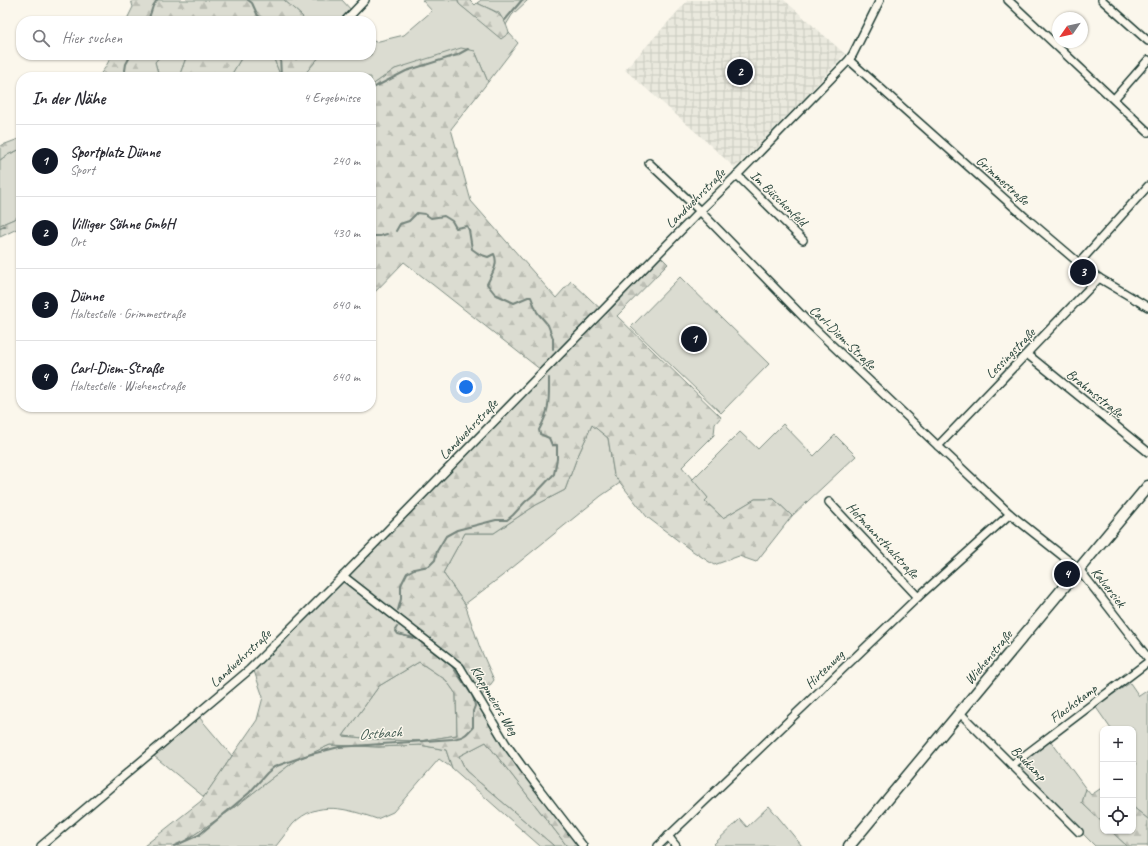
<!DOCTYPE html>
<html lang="de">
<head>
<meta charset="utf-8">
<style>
  :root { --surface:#fff; --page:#f2f2f3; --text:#2b2b33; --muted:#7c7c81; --line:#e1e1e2; --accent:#111827 }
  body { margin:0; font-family:Caveat,sans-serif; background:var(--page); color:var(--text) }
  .controls { position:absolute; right:12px; bottom:12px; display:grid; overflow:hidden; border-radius:8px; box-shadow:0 1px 3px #0004 }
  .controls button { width:36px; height:36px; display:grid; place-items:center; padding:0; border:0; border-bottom:1px solid var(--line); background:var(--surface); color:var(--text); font:20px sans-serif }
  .compass { position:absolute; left:1052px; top:12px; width:36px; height:36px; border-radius:50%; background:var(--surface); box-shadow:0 1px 3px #0004; rotate:236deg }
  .you { position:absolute; left:466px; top:387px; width:14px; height:14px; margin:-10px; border:3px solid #fff; border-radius:50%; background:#1a73e8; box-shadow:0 0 0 6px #1a73e833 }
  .badge { display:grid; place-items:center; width:26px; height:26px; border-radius:50%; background:var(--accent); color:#fff; font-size:13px; font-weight:700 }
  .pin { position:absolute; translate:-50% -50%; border:2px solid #fff; box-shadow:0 1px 4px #0006 }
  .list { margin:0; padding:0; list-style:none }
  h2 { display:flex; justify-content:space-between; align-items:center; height:52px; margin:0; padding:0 16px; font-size:17px }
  h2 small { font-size:13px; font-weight:400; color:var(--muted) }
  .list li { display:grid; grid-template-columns:26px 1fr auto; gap:12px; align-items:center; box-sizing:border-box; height:72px; padding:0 16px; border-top:1px solid var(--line) }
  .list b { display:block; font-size:15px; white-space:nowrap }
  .list p { margin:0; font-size:13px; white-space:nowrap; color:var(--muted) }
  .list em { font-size:13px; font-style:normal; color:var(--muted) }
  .icon { flex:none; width:22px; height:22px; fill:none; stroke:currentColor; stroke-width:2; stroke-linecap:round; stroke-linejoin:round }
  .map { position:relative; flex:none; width:1148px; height:846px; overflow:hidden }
  .search { position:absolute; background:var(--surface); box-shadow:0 1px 3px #0004; left:16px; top:16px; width:360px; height:44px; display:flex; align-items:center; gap:10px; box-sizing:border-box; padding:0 14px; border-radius:16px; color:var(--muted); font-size:15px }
  .panel { position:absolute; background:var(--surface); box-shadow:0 1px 3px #0004; left:16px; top:72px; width:360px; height:340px; border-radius:16px }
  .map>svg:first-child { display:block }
</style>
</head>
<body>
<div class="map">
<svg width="1148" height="846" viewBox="0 0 1148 846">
  <defs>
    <pattern id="industrial-grid" width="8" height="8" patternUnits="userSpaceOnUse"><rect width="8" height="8" fill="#eae9de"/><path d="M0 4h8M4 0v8" fill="none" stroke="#c8c9bf"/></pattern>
    <pattern id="forest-firs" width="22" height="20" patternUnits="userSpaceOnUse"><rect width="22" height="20" fill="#dbdcd1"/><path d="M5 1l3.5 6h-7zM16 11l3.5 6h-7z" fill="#bcbeb4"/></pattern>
  </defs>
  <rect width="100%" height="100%" fill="#fbf7ec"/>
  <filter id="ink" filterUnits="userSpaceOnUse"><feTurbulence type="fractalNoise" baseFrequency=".025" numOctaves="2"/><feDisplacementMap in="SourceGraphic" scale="8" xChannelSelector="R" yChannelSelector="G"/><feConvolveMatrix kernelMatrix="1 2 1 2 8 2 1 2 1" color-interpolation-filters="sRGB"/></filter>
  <g filter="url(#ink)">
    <polygon fill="url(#industrial-grid)" points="688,0 784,0 845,54 797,106 735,168 698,134 625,70"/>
    <g fill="#dbdcd1" stroke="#7d8c82">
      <polygon points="284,0 342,0 352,11 349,16 354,21 300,21 303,17"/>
      <polygon points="422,0 458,0 459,4 501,38 509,33 518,43 488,82 475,51 395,69 371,86 371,77 302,77 321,55 371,55 371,38 375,42 404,35 432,11"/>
      <polygon points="481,0 528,0 512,15 506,25 499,13 477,3"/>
      <polygon points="161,55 187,55 179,77 159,77 155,62"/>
      <polygon points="243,55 269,55 274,59 281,77 230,77"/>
      <polygon points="21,149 21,216 0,225 0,160 7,155"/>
      <polygon points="680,277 769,364 721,413 631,327"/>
      <polygon points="783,424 814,456 835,435 856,456 792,516 774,499 755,499 723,518 705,501 708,498 692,480 740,432 758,449"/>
      <polygon points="592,425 608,438 614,475 620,483 601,496 502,576 465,604 443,573 465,533 494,533 536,505 565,490 576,460"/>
      <polygon points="419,662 446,680 456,694 457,735 420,741 384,740 343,736 379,686"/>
      <polygon points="1130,683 1139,696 1148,690 1148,819 1133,807 1133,766 1136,764 1133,760 1133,729 1111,729 1095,706"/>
      <polygon points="199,717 232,756 204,797 154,756"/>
      <polygon points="1050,740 1086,789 1082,803 1103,823 1103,831 1111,831 1127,846 1095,846 1018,768 1020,762"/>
      <polygon points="486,742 567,846 554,846 466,771 459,756"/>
      <path d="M 330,745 L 379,747 L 420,745 L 446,750 L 452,768 L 439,759 L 393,812 L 377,819 C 348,809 317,799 293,824 C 287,831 282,839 276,846 L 177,846 L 228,812 L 296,760 Z"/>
      <polygon points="769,806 802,846 716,846 714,844 740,819 747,827"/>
    </g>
    <g fill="url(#forest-firs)" stroke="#7d8c82" fill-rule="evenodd">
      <polygon points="131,0 284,0 303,17 300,21 126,21 133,7"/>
      <path d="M 458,0 L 470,0 L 475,5 L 477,3 C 495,12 503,12 509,33 L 501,39 L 459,4 Z"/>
      <path d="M 461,48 L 475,51 L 488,82 L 451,129 L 471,201 L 556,298 L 571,281 L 606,314 L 661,257 L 668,264 L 617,316 L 721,417 L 715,424 L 714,435 L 682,467 L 708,498 L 705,501 L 723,518 L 755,499 L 774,499 L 792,516 L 756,562 L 739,556 L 714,565 L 688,548 L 647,517 L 614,475 L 608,438 L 592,425 L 576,460 L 565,490 L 536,505 L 494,533 L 465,533 L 443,573 L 465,604 L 480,648 L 494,680 L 479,700 L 491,728 L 521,771 L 578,846 L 567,846 L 486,742 L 459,756 L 466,771 L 554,846 L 540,846 L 452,768 L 446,750 L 420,745 L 379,747 L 330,745 L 296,760 L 228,812 L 177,846 L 144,846 L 201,801 L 257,720 L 263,697 L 254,671 L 351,574 L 546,374 L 404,262 L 371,296 L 371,86 L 395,69 ZM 419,662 L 446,680 L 456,694 L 457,735 L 420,741 L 384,740 L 343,736 L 379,686 Z"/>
      <polygon points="112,55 161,55 155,62 159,77 98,77 105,68"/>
      <polygon points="187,55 243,55 230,77 179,77"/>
      <polygon points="269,55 292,55 296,60 301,55 321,55 302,77 281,77 274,59"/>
      <polygon points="21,138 21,149 7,155 0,160 0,146"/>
      <polygon points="21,216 21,227 0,237 0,225"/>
      <polygon points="1103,787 1103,823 1082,803 1086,789 1091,795"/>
      <polygon points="1133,807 1148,819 1148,846 1127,846 1111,831 1133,831"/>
    </g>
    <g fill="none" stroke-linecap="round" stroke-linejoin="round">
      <g stroke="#74847b" stroke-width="2">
        <polyline points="248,0 252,3 258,16 268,21"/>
        <polyline points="505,20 522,0"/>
        <polyline points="142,21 149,18 153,6 157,0"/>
        <polyline points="280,55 281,77"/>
        <polyline points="124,77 126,64 131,55"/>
        <polyline points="371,89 406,71 457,55 468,49"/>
        <polyline points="21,223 21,222"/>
        <polyline points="0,228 5,226"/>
        <path d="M 396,231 L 400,224 L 409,221 L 417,213 L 425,214 L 431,218 L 444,216 L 452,221 L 456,228 L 467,226 L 469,230 L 472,249 L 479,254 L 488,257 L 494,254 C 499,264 492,274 487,284 L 495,294 L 514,303 L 528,297 L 531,297 L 537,312 L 548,325 L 553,338 L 553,349"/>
        <polyline points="371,236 380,236 387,234"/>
        <path d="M 398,610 L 401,599 L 401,585 L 407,573 L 414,569 L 429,566 L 435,560 L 437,551 L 446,536 L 457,530 L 496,520 L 507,520 L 513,515 L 525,502 L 538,491 L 554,474 L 557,459 L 557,445 L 552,445 L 549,438 L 540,434 L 539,430 C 550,410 549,400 549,378"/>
        <path d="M 174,846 L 199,835 L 249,793 L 267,773 L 274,767 L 285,763 L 308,755 L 339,747 L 453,739 C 464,737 466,735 473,727 L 473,711 L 475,706 L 474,700 L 472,695 L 452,666 L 417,639 L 398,634 L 395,630 L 397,627"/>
      </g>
      <defs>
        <g id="street">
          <polyline points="1008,0 1148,132"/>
          <polyline points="1102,0 1148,41"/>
          <polyline points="346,20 365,0"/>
          <polyline points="849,60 1025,217 1079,263 1099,278 1148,307"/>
          <polyline points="1114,99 1148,60"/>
          <polyline points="649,163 700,211 812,326 938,446 1010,514 1079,569 1148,658"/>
          <polyline points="737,175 803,240"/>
          <polyline points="1079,263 1148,186"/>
          <polyline points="1027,354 1148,452"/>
          <polyline points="938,446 1099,278"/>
          <polyline points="829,502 918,597"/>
          <polyline points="343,576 460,667 506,744 524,769 583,846"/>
          <polyline points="959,712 1079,832"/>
          <polyline points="1012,765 1148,662"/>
          <polyline points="668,836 676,846"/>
          <polyline points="41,846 249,670 343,576 700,211 737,175 849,60 853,54 880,0"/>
          <polyline points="658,846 918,597 1010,514"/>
        </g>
        <polyline id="secondary" points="849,846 1148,486"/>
      </defs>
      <use href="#street" stroke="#1f3d34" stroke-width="10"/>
      <use href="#secondary" stroke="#1f3d34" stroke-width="13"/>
      <use href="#street" stroke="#fbf7ec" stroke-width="7"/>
      <use href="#secondary" stroke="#fbf7ec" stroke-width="10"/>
    </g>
  </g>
  <g text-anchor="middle" stroke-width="3" stroke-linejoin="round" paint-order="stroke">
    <g font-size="14" fill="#1f3d34" stroke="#fbf7ec">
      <text transform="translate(1003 180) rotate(42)" y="5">Grimmestraße</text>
      <text transform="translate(695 198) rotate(-45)" y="5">Landwehrstraße</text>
      <text transform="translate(779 198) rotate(44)" y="5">Im Büschenfeld</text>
      <text transform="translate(843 337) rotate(44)" y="5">Carl-Diem-Straße</text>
      <text transform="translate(1010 353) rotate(-46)" y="5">Lessingstraße</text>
      <text transform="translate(1095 393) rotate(39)" y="5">Brahmsstraße</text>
      <text transform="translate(468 429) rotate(-46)" y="5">Landwehrstraße</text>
      <text transform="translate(883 540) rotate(47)" y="5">Hofmannsthalstraße</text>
      <text transform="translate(1109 587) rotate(52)" y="5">Kalversiek</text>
      <text transform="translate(988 657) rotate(-50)" y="5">Wiehenstraße</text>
      <text transform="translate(240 658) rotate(-43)" y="5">Landwehrstraße</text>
      <text transform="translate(824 669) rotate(-44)" y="5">Hirtenweg</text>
      <text transform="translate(495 700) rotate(59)" y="5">Klappmeiers Weg</text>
      <text transform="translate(1073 703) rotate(-37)" y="5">Flachskamp</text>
      <text transform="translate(1029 763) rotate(45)" y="5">Baukamp</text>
    </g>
    <g font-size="15" font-style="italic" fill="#425b52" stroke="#fbf7ec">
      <text transform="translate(380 733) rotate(-4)" y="5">Ostbach</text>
    </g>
  </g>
</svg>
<div class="controls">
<button>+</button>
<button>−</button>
<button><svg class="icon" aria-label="locate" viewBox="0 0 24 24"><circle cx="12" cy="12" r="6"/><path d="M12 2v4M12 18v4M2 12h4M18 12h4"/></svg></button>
</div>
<svg class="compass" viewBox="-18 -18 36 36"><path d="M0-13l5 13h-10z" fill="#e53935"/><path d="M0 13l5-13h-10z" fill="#7c7c81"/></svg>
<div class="you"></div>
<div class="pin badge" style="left:694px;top:339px">1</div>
<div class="pin badge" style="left:740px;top:72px">2</div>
<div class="pin badge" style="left:1083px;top:272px">3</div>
<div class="pin badge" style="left:1067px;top:574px">4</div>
<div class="search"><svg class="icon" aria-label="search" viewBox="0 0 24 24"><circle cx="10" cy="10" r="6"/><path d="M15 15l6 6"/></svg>Hier suchen</div>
<section class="panel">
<h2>In der Nähe<small>4 Ergebnisse</small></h2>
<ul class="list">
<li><span class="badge">1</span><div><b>Sportplatz Dünne</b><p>Sport</p></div><em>240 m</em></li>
<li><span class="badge">2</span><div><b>Villiger Söhne GmbH</b><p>Ort</p></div><em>430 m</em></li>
<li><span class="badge">3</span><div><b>Dünne</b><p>Haltestelle · Grimmestraße</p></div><em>640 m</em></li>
<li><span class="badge">4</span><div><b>Carl-Diem-Straße</b><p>Haltestelle · Wiehenstraße</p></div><em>640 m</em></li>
</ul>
</section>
</div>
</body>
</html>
